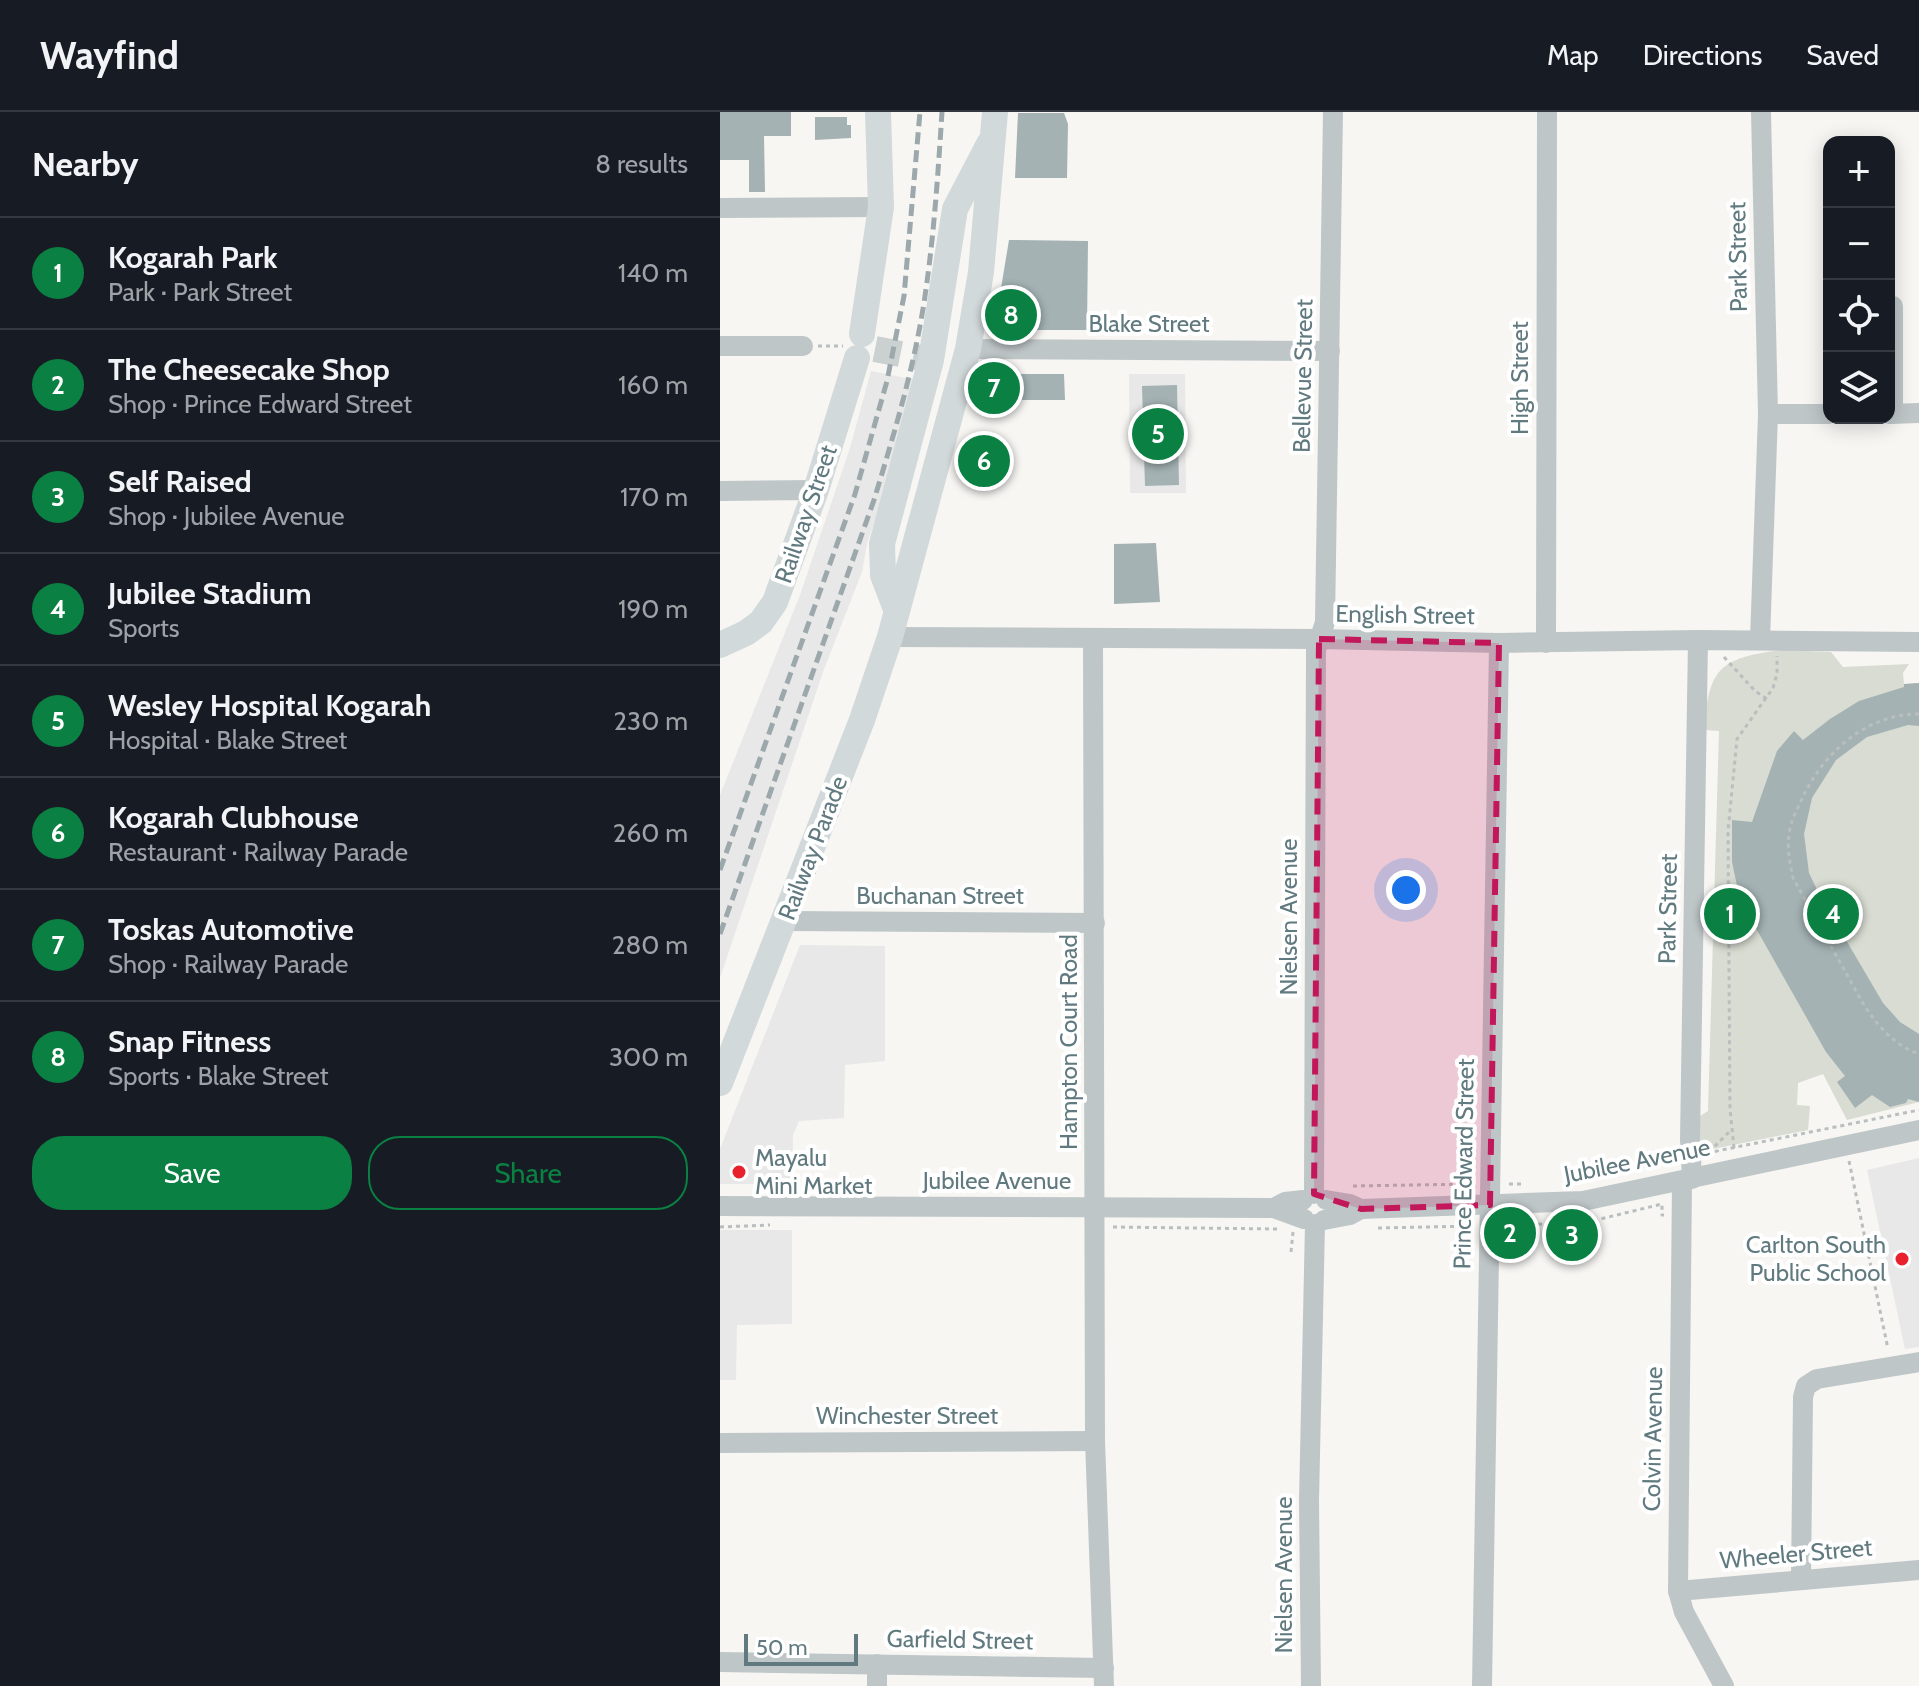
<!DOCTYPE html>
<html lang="en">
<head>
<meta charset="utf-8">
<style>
  :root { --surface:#171b24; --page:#20242c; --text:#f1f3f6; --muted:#9ea1a6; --line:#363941; --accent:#0b8043 }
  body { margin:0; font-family:Cabin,sans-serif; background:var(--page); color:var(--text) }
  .controls { position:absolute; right:24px; top:24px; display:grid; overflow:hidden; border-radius:16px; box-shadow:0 4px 20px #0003 }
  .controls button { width:72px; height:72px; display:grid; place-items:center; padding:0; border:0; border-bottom:2px solid var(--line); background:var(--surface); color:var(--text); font:40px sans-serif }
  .scale { position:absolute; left:24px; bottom:20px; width:114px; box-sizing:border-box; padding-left:8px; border:4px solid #617a7f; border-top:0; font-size:22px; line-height:28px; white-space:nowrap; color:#617a7f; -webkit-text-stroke:6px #fff; paint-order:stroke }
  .you { position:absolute; left:686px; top:778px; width:28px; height:28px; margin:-20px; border:6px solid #fff; border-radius:50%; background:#1a73e8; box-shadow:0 0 0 12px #1a73e833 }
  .badge { display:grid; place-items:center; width:52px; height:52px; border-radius:50%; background:var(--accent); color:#fff; font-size:26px; font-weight:700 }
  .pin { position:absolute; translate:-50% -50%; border:4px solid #fff; box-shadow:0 2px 8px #0006 }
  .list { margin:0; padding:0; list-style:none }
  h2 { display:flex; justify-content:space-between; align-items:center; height:104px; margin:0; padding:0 32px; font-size:34px }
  h2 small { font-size:26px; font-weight:400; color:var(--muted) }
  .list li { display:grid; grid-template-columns:52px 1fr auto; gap:24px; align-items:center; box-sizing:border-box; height:112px; padding:0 32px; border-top:2px solid var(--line) }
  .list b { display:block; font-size:30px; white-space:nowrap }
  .list p { margin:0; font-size:26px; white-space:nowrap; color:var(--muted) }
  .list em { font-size:26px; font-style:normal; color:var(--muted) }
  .actions { display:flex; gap:16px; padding:24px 32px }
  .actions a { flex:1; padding:18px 0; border:2px solid var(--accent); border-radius:32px; text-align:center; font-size:28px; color:var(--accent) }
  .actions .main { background:var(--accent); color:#fff }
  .icon { flex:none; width:44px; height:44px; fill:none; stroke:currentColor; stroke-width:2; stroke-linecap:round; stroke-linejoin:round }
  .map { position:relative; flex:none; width:1199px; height:1574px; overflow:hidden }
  header { display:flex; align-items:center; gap:48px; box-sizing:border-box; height:112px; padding:0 40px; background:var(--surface); border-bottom:2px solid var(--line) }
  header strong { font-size:38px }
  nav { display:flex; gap:44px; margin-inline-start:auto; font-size:28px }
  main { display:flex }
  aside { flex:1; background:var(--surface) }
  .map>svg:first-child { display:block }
</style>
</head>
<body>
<header>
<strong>Wayfind</strong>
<nav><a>Map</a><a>Directions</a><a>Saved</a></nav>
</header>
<main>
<aside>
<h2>Nearby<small>8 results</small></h2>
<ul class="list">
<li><span class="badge">1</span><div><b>Kogarah Park</b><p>Park · Park Street</p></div><em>140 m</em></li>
<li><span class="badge">2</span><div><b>The Cheesecake Shop</b><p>Shop · Prince Edward Street</p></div><em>160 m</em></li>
<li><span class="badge">3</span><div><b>Self Raised</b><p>Shop · Jubilee Avenue</p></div><em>170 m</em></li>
<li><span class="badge">4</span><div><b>Jubilee Stadium</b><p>Sports</p></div><em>190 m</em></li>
<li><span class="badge">5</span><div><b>Wesley Hospital Kogarah</b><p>Hospital · Blake Street</p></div><em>230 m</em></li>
<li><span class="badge">6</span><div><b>Kogarah Clubhouse</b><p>Restaurant · Railway Parade</p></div><em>260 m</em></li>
<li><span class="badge">7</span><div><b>Toskas Automotive</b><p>Shop · Railway Parade</p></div><em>280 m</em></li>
<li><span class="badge">8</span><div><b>Snap Fitness</b><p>Sports · Blake Street</p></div><em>300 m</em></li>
</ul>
<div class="actions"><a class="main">Save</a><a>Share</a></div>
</aside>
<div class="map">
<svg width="1199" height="1574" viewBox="0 0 1199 1574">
  <rect width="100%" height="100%" fill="#f7f6f3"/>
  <g fill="#e7e8e7">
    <polygon points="151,259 196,268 178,340 147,432 142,460 103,560 0,866 0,683 80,483 130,336"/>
    <polygon points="409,262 465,262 466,381 410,381"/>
    <polygon points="80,833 165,834 165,949 125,953 124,1006 79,1009 73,1023 72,1072 0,1072 0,1037"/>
    <polygon points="1199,1046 1199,1235 1185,1237 1147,1058"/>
    <polygon points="0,1118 72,1118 72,1212 17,1213 16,1268 0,1268"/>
  </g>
  <path fill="#d8dcd2" d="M 1061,538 L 1111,540 L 1123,555 L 1189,552 L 1183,561 L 1184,572 L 1199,571 L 1199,990 L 1127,1008 L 1103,962 L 1078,971 L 1077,993 L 1090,994 L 1088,1018 L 983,1039 L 979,1032 L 977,1006 L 988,999 L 999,619 L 984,618 C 989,556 999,546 1061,538 Z"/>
  <g fill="#a4b2b3">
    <polygon points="0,0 71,0 71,24 44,24 45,80 29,80 29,48 0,48"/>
    <polygon points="298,1 344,1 348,12 347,66 295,66"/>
    <polygon points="95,5 127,5 127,13 131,13 131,26 95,28"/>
    <polygon points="289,128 368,129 367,218 274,218"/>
    <polygon points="264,262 344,262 345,288 258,288"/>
    <polygon points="457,273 459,373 425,374 422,274"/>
    <polygon points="436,431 440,490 394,492 394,432"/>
    <polygon points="1199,571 1199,614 1188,613 1147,625 1116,648 1092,686 1084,722 1089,761 1099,782 1163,891 1180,910 1199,922 1199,990 1188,987 1186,991 1170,995 1152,983 1135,996 1117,970 1125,964 1106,940 1020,788 1012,750 1012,708 1032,710 1057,639 1074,619 1083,628 1110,607 1139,589 1184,575 1184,572"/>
  </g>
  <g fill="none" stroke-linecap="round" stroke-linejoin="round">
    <polyline stroke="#cad1d0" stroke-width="26" stroke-dasharray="26 13" stroke-linecap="butt" points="155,237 200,246"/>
    <g stroke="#b9bebf" stroke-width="3" stroke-dasharray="4 4" stroke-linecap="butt">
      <polyline points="98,234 123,234"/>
      <polyline points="1004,545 1035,579 1047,587"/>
      <path d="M 1199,602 C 1145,602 1102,642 1081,689 C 1076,700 1070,710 1069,723 C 1067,738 1070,752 1073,766 L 1141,888 C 1155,911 1173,933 1199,942"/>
      <polyline points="1014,1036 1010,997 1008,719 1017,627 1053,576 1057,562 1057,544"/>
      <polyline points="989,1040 1012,1017"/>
      <polyline points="987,1041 1199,998"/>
      <polyline points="1129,1049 1168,1237"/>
      <polyline points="853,1071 955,1047"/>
      <polyline points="789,1072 805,1072"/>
      <polyline points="633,1074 753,1072"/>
      <polyline points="786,1113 864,1111 942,1092 942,1103 944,1103"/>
      <polyline points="0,1115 50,1113"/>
      <polyline points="393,1115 557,1117"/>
      <polyline points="658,1116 754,1114"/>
      <polyline points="573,1120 571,1140 575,1140"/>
    </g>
    <g stroke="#bfc6c8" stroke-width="20">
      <polyline points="0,96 161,95"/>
      <polyline points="0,234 83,234"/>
      <polyline points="248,237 610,239"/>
      <polyline points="1048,302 1109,302"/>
      <polyline points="1169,302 1199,301"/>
      <polyline points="1173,302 1173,194"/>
      <polyline points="0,379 96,378"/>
      <polyline points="170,525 599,527 779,531 978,528 1199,530"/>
      <polyline points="373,526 375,1329 384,1574"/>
      <polyline points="1040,528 1048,302 1041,0"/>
      <polyline points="826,531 827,0"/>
      <polyline points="65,809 375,811"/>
      <polyline points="972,1067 970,1027 978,528"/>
      <polyline points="962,1069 958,1479 964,1500 1004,1574"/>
      <polyline points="594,1082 596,538 605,510 613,0"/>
      <polyline points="606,1088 630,1092 641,1097"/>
      <polyline points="0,1094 554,1096 584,1107"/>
      <polyline points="554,1096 565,1090 583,1088"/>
      <polyline points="604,1108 630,1103 641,1097 863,1089 1199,1018"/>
      <polyline points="0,1331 375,1329"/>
      <polyline points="1081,1468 1083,1285 1086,1274 1097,1267 1199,1250"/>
      <polyline points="958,1479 1199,1458"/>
      <polyline points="0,1550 384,1556"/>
      <polyline points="157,1574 157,1552"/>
      <polyline points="591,1574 589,1389 595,1112"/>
      <polyline points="762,1574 779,531"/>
    </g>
    <g stroke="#d2d9db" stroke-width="26">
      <polyline points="142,222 161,95 158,0"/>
      <polyline points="176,497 163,463 162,432 211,248 235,97 269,32"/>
      <polyline points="0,533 26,521 41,510 55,490 96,378 137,246"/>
      <polyline points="0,971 142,608 170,525 248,237 261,160 275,0"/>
    </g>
    <g stroke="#9ca8ab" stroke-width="5" stroke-dasharray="12 6" stroke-linecap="butt">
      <polyline points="0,758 135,382 167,269 184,184 200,0"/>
      <path d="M 0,822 L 154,388 C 174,322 195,253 205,184 C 214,123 218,62 222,0"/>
    </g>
  </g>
  <path fill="#c2185b" fill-opacity="0.2" stroke="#c2185b" stroke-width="6" stroke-dasharray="16 10" stroke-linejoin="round" d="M 599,527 L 779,531 L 770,1093 L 641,1097 L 594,1082 Z"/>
  <g fill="#e9212d" stroke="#fff" stroke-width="3">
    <circle cx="19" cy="1060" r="8"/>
    <circle cx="1182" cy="1147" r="8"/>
  </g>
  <g text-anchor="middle" stroke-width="8" stroke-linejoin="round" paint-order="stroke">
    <g font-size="24" fill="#617a7f" stroke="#fff">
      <text transform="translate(1018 145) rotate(-91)" y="8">Park Street</text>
      <text x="429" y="220">Blake Street</text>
      <text transform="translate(583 264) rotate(-89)" y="8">Bellevue Street</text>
      <text transform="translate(800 266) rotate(-90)" y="8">High Street</text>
      <text transform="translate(86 402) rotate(-71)" y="8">Railway Street</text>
      <text transform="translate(685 503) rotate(1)" y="8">English Street</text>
      <text transform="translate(93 736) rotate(-69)" y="8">Railway Parade</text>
      <text x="220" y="792">Buchanan Street</text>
      <text transform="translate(948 797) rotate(-89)" y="8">Park Street</text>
      <text transform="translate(569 805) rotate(-90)" y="8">Nielsen Avenue</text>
      <text transform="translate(349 930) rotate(-90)" y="8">Hampton Court Road</text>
      <text transform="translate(917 1049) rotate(-11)" y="8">Jubilee Avenue</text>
      <text transform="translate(744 1052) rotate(-89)" y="8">Prince Edward Street</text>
      <text x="277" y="1077">Jubilee Avenue</text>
      <text x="187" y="1312">Winchester Street</text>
      <text transform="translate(933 1327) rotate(-89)" y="8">Colvin Avenue</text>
      <text transform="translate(1076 1442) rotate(-5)" y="8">Wheeler Street</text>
      <text transform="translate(564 1463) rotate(-90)" y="8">Nielsen Avenue</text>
      <text transform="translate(240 1528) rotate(1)" y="8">Garfield Street</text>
    </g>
    <g font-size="24" fill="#617a7f" stroke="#fff" text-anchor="start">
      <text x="35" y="1054">Mayalu<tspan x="35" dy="28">Mini Market</tspan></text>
      <text x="1166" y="1141" text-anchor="end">Carlton South<tspan x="1166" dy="28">Public School</tspan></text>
    </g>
  </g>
</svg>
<div class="controls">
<button>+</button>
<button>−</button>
<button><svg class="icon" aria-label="locate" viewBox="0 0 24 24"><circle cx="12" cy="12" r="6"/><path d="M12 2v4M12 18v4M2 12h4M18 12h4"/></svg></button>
<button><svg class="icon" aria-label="layers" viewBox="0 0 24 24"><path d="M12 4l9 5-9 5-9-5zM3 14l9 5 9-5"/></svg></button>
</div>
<div class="scale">50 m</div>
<div class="you"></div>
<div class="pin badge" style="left:1010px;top:802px">1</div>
<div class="pin badge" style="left:790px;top:1121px">2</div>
<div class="pin badge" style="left:852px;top:1123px">3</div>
<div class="pin badge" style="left:1113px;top:802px">4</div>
<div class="pin badge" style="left:438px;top:322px">5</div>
<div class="pin badge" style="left:264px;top:349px">6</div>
<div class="pin badge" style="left:274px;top:276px">7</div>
<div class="pin badge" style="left:291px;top:203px">8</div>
</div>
</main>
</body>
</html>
